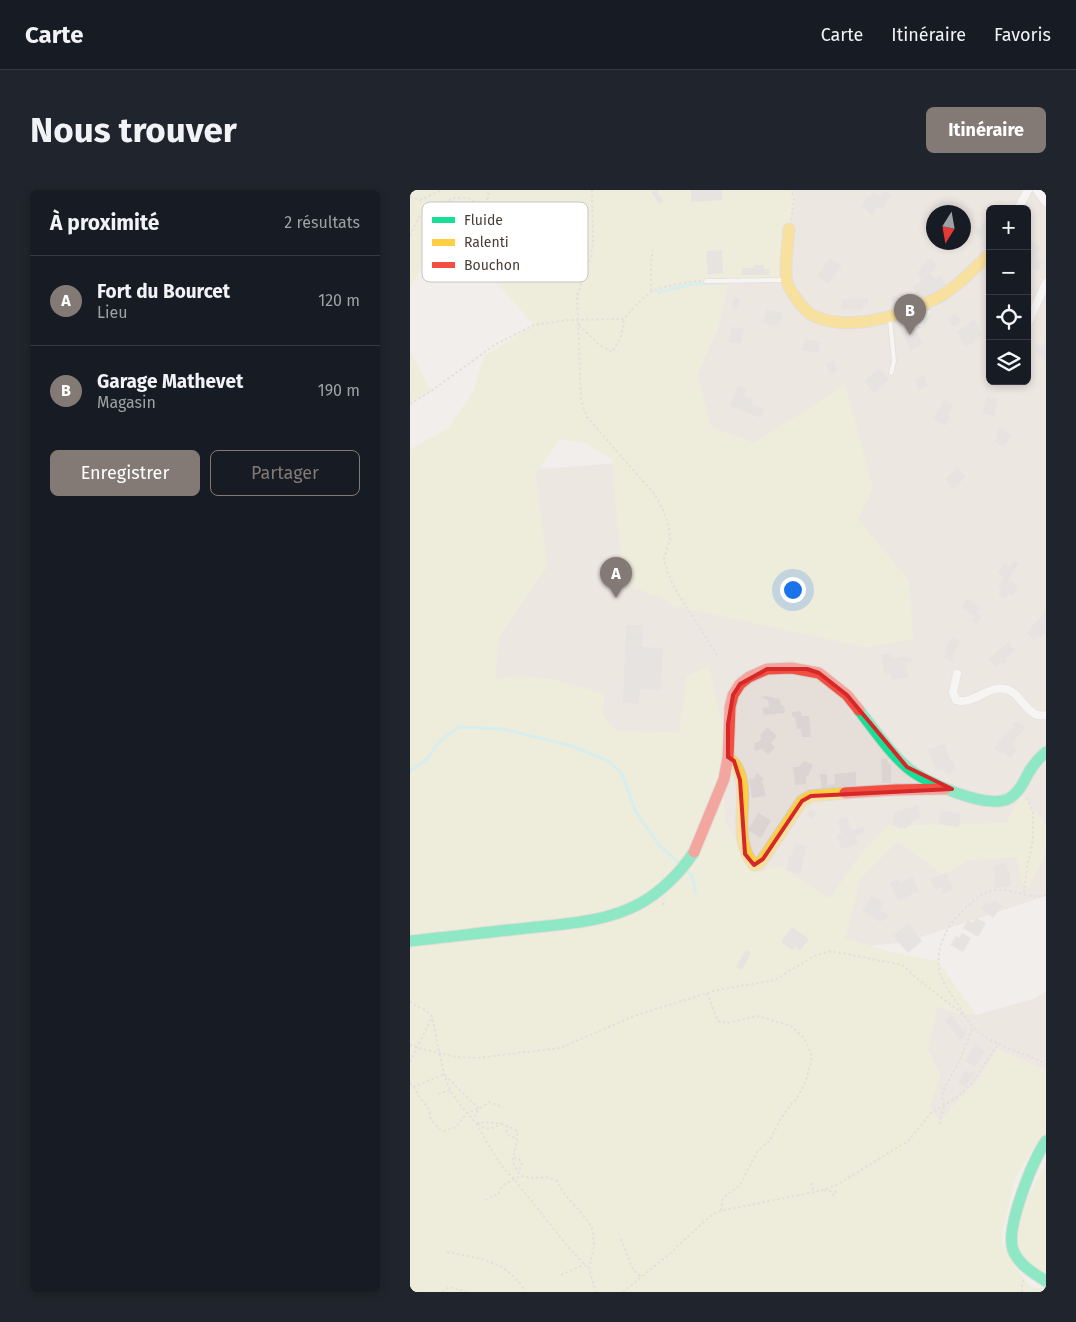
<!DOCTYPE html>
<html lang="fr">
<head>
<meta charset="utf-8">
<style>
  :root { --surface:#171b24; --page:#20242c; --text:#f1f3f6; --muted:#9ea1a6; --line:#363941; --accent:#847a75 }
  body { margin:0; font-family:"Fira Sans",sans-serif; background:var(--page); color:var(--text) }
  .controls { position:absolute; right:15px; top:15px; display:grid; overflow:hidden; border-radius:8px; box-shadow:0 2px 8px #0003 }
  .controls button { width:45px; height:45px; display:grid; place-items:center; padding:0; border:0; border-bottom:1px solid var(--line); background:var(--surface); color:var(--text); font:25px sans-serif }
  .compass { position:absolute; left:516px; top:15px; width:45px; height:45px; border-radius:50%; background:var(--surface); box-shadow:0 2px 8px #0003; rotate:191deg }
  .you { position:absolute; left:382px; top:399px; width:18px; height:18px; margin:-12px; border:4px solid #fff; border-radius:50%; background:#1a73e8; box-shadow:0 0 0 8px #1a73e833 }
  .badge { display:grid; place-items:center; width:32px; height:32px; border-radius:50%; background:var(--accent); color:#fff; font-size:16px; font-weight:700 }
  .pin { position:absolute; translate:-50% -41px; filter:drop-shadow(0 1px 2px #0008) }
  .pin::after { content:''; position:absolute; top:26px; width:18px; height:15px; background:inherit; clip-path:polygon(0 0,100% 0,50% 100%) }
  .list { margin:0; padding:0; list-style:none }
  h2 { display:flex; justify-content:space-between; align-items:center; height:65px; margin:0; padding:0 20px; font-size:21px }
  h2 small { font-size:16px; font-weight:400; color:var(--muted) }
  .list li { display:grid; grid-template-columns:32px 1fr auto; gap:15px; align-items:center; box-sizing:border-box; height:90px; padding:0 20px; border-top:1px solid var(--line) }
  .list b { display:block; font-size:19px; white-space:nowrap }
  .list p { margin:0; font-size:16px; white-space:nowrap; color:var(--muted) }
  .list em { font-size:16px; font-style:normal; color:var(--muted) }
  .actions { display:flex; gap:10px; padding:15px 20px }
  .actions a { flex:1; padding:11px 0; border:1px solid var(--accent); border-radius:8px; text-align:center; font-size:18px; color:var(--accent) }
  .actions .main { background:var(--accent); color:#fff }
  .icon { flex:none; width:28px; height:28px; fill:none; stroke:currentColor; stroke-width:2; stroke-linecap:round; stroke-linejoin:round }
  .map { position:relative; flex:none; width:636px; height:1102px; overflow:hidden; border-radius:8px }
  header { display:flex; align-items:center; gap:30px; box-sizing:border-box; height:70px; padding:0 25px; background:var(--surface); border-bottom:1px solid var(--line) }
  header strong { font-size:24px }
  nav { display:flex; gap:28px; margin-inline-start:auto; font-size:18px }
  .intro { display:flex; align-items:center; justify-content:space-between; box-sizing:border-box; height:120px; padding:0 30px }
  h1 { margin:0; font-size:35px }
  .button { padding:12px 22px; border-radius:8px; background:var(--accent); color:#fff; font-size:18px; font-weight:700 }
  main { display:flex; gap:30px; padding:0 30px }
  aside { flex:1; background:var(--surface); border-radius:8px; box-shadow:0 2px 8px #0003 }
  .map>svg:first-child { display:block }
</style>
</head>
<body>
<header>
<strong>Carte</strong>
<nav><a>Carte</a><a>Itinéraire</a><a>Favoris</a></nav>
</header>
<div class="intro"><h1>Nous trouver</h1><a class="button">Itinéraire</a></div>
<main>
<aside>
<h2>À proximité<small>2 résultats</small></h2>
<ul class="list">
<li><span class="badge">A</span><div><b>Fort du Bourcet</b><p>Lieu</p></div><em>120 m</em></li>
<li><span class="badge">B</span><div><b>Garage Mathevet</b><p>Magasin</p></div><em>190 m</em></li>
</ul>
<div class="actions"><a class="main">Enregistrer</a><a>Partager</a></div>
</aside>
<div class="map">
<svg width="636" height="1102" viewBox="0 0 636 1102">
  <rect width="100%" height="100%" fill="#f2eeeb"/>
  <g fill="#e6ded8" fill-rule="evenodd">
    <path d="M 381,0 L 636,0 L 636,706 L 496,752 L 307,773 L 0,384 L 101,281 L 220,272 L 287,185 L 308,138 L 318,91 L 379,39 L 384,9 ZM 580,19 L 617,19 L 617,191 L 580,191 ZM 524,22 L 554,22 L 554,52 L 524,52 Z"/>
    <polygon points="636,801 636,881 587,859 569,889 530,931 519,917 530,885 518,860 527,815 547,823 566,825 626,808"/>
  </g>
  <g fill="#e8ecc9">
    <polygon points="0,0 381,0 384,9 379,39 378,92 318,91 308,138 287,185 301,237 344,253 435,195 463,298 448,329 499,391 503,449 455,457 261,415 251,407 213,394 202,270 177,254 150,249 126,283 137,377 89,447 85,490 109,486 145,490 194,504 193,525 206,541 269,542 277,486 299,476 313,541 312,568 315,631 343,684 369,676 420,709 449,666 477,636 597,633 610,604 636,634 636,662 619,697 612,694 607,667 558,670 533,685 488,651 450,689 435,748 481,762 528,771 566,825 547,823 527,815 518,860 530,885 519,917 530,931 569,889 587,859 636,881 636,947 626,953 605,989 592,1044 593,1054 606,1079 621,1097 636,1099 636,1102 0,1102 0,259 37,239 63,202 74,166 124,135 36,36 0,98"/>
    <polygon points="0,161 21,201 0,214"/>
    <polygon points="636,972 636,1084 620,1077 604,1048 616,1010"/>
  </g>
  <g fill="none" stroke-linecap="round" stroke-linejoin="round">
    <g stroke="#b9eaf1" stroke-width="3">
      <polyline points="248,102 283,94 315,93"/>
      <polyline points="0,581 17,569 29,552 49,537 93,539 162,556 198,571 212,584 226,622 250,656 268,672"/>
      <polyline points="277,681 282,686 286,703"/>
      <polyline points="618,1085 636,1098"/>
    </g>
  </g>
  <g fill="#dad5d2">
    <polygon points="245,0 247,0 253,11 249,14 241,2"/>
    <polygon points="281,0 312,0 312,10 281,12"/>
    <polygon points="475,0 482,5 472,19 468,17 462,25 451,16 458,6 460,7 463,2 470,7"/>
    <polygon points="590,10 598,15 595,19 584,19"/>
    <polygon points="580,25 580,55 576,58 571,56 574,50 566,45 564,40 572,36"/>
    <polygon points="620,49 632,58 626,66 634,71 627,81 617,74 617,69 619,66 617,64 617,53"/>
    <polygon points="312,60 313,83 298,85 296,61"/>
    <polygon points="420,68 432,76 418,94 407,86"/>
    <polygon points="520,68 527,75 520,83 524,89 531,85 536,96 531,100 507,110 504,104 506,103 503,96 513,90 506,84"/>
    <polygon points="344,75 354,75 354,79 360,79 359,85 332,85 332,78 343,78"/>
    <polygon points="493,101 495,108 500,106 503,112 485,119 481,107"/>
    <polygon points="323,107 330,108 328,119 322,118"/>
    <polygon points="458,108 458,115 453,115 453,119 432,120 432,109"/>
    <polygon points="357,119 373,123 369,137 353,133"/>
    <polygon points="546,123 551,132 543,137 538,129"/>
    <polygon points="500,129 513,154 501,161 488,136"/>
    <polygon points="564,129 569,136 567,137 571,145 561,155 560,154 555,157 547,142"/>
    <polygon points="321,137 334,138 331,153 319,152"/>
    <polygon points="395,149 410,152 408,163 392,160"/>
    <polygon points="636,151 636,172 628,165 629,163 625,160 630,154 632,156"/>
    <polygon points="424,170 427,181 420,184 416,174"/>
    <polygon points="469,178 479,189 464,203 454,191"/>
    <polygon points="514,186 518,196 509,200 505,190"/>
    <polygon points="328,195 337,199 334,206 343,209 341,214 355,219 351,228 320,216"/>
    <polygon points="577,206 588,209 584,226 572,223"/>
    <polygon points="534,210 543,216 538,224 541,226 535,236 523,229"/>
    <polygon points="591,237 602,245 593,258 584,251 588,245 586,243"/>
    <polygon points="547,277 556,287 543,299 535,289"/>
    <polygon points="604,371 609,374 598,389 608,396 602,406 599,403 595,409 588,404 592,399 588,396 594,387 588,383 594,373 599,377"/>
    <polygon points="557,408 570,418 567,422 572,426 566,434 561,430 564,426 552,417"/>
    <polygon points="636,421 636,442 631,448 628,445 624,450 616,443"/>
    <polygon points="216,435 233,435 232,457 253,458 251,500 230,499 229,514 213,513"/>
    <polygon points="542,447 550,452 542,467 544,468 542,472 534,468 536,464 533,462"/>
    <polygon points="598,452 605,460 595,469 597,471 593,475 591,472 586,477 578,469"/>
    <polygon points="481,463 482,469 495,466 495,468 501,467 502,472 496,473 498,487 482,490 481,484 475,485 471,465"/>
    <polygon points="356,506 370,509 371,516 374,516 375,523 354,525 352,518 359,517 358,510 349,507"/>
    <polygon points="391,521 392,526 399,526 401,547 392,547 391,539 387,539 385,527 382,527 382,522"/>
    <polygon points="604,532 610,533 615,538 603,552 604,554 602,556 607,560 600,568 593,562 592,564 584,558 597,541 599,543 604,537 602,535"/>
    <polygon points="357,537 367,546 361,553 365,557 358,565 352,559 345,561 344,553 348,552 352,548 350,546"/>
    <polygon points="535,554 540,571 543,570 546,581 536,584 535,579 526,581 518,559"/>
    <polygon points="477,568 478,574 481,574 481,593 472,593 471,569"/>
    <polygon points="394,571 403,575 398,586 396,586 396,594 385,595 383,577 389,577"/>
    <polygon points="446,582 446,596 425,597 425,601 412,601 410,584 417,584 417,595 425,594 424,584"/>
    <polygon points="347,583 354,589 352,591 356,606 342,608 339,589 343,589"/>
    <polygon points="508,615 511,628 501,631 501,636 497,636 497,638 487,638 487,636 483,636 484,622"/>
    <polygon points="401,618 407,623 401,629 396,624"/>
    <polygon points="531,620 551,624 549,637 528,634"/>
    <polygon points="348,623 361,630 351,648 338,640"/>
    <polygon points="437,627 442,641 452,636 456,640 446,647 448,654 433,659 431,658 427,645 432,644 427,630"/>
    <polygon points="385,653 397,656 390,684 376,680 379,665 382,665"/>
    <polygon points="596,673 598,681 599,681 601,696 585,698 584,676"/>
    <polygon points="536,683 543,700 533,704 531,698 525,700 520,689"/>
    <polygon points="503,687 509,701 488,711 480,693 488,689 490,693"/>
    <polygon points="462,705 474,713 470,720 480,726 470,732 452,721"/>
    <polygon points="584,710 592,716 583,728 571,718 576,712 580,715"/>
    <polygon points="566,728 576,733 568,747 553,738 558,730 563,733"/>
    <polygon points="498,733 512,751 498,763 483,746"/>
    <polygon points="382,737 399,749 390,761 385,757 382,760 371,752"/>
    <polygon points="552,743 561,748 553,762 540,755 546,746 549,748"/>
    <polygon points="336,760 341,763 332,780 326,777"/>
    <polygon points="541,825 553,840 555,838 557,841 555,842 557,844 550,850 535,831"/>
    <polygon points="565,855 575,861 565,877 555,871"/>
    <polygon points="556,880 561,883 563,880 566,882 555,897 548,892"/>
  </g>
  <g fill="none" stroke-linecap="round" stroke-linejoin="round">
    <defs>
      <g id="lane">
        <polyline points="296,91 374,90"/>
        <polyline points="480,130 484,171 481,183"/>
        <polyline points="510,135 519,122"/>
      </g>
      <g id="street">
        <polyline points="627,0 636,12"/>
        <polyline points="608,19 618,0"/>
        <polyline points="617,135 636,93"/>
        <path d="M 547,484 L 543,502 L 546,510 C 562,516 578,495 595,499 C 612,502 617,530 636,525"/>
      </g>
      <g id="fast">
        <path d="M 449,520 C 464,539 479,562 498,578 C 516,593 576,619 598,609 C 609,603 613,593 619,582 C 623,575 629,568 636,562"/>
        <path d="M 0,751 C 39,747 78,742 118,738 C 155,734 196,732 229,714 C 250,703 271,682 284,662"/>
        <path d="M 636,951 C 623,970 595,1038 603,1060 C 609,1075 623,1083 636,1091"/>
      </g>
      <g id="slow">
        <path d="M 379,39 C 378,51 374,83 377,92 C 380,101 394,121 402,125 C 439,144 497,124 531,106 C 545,98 569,75 580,63"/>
        <path d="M 318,567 C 321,570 324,573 326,576 C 343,604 319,646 344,675 L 349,674 L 353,669 L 392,611 L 401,606 L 435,603"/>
      </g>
      <g id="jam">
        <polyline points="435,603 485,600 535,599"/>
        <polyline points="284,662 314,589 318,567 320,517 323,505 330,494 339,487 357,479 382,478 409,483 437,505 449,520"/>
      </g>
    </defs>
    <use href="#lane" stroke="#cecac7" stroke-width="5.5"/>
    <use href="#street" stroke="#cecac7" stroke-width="9"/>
    <use href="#fast" stroke="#d3cac3" stroke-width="13"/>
    <use href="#slow" stroke="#d3cac3" stroke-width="13"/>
    <use href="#jam" stroke="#d3cac3" stroke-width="13"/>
    <g stroke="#d2ccca" stroke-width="2" stroke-dasharray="2.5 2.5" stroke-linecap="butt">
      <polyline points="182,0 183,51 181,66 167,106 171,210 177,227 245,305 255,324 259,337 260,349 254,369 257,381 264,397 307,465"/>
      <polyline points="0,7 10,10 32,0"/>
      <polyline points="381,30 384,9 381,0"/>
      <polyline points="0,46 8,28 43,8 58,8 71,17 78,8 79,0"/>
      <polyline points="241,101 241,72 243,60"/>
      <polyline points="169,135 188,154 202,162 211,147 214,129"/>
      <path d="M 0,214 L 21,201 L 86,154 L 124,135 L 158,130 L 214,129 C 222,119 230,110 240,103 C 247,97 280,91 291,91"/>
      <polyline points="614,703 617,677 623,650 623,622 617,608"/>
      <path d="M 636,705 C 618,711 599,695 580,701 C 570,704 562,712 555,719 C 537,734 524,759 530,783 C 533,794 541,804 547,813 C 553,823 558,833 567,841 C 585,856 615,863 636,874"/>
      <polyline points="253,715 254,709"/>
      <polyline points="297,803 308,831 318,833 347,826 381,836 394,848 402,866 396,891 386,910 383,911 370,930 360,950 347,962 330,995 313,1008 311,1021"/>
      <path d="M 0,811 C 7,819 17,818 22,827 C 28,851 31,885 43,905 C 50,916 60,925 67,935 C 79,954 87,974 104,989 L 159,1058 L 179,1079"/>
      <polyline points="0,854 8,858 47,867 67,868 150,858 224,826 307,800 365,790 404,766 421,761 492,775 510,791 554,825"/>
      <polyline points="0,872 22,827"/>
      <polyline points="0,893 3,897 34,884 69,919 63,930"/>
      <polyline points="3,897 19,920 21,930 29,939 34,941 46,937 57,923 69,919 79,912 93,917"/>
      <polyline points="28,904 41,900"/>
      <path d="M 66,933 C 82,932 93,932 107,941 C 109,953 101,964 104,975 C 105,978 109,982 110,986"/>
      <path d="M 68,933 C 76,941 82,940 91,933"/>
      <polyline points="530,934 534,915 532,907 533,901 549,872 563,837"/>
      <polyline points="97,935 96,940 99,946 108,949"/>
      <polyline points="104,967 109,969 112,974 108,982"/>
      <polyline points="401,993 404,1002"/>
      <polyline points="414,1000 426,1002 420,1008"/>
      <polyline points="75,1010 88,1004 93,995 110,986 124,988 136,987 147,991 153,1002 179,1032 183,1041 184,1056 179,1079 186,1102"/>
      <polyline points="211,1049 223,1080 232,1087"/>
      <path d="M 37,1062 C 68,1068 99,1071 115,1102"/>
      <polyline points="151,1085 175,1074"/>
      <polyline points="32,1102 39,1097 57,1102"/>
      <polyline points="213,1102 257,1066 297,1029 305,1023 315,1020 414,1000 430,993 472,967 498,951 521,923 546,908 553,902 562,893 589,853"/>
      <polyline points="612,1102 612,1093 614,1089"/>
    </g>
    <use href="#lane" stroke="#fdfcfc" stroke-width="4"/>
    <use href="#street" stroke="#fdfcfc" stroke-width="8"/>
    <use href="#fast" stroke="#16e098" stroke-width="11"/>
    <use href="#slow" stroke="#ffcf43" stroke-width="11"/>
    <use href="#jam" stroke="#f24e42" stroke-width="11"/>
  </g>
  <path d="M0 0H636V1102H0ZM 357,479 L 397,479 L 409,483 L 437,505 L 497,577 L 542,599 L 401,606 L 392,611 L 353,669 L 344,675 L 335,664 L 330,590 L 324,571 L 318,567 L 318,534 L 323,505 L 330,494 Z" fill="#f2eeeb" fill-opacity=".55" fill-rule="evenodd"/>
  <path fill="none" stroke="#d62828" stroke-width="4" stroke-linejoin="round" d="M 357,479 L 397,479 L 409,483 L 437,505 L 497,577 L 542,599 L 401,606 L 392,611 L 353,669 L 344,675 L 335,664 L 330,590 L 324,571 L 318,567 L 318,534 L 323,505 L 330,494 Z"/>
  <rect x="12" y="12" width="166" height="80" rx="8" fill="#fff" stroke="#c8c4c3" stroke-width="1"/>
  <rect x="22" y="27" width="23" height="6" fill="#16e098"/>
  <rect x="22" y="49" width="23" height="7" fill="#ffcf43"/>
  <rect x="22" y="72" width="23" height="6" fill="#f24e42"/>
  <g font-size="14" fill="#483c36">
    <text x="54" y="35">Fluide</text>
    <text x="54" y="57">Ralenti</text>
    <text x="54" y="80">Bouchon</text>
  </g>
</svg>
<div class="controls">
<button>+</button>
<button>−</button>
<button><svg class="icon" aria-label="locate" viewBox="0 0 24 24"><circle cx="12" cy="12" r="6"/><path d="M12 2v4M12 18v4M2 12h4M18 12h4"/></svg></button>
<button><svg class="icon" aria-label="layers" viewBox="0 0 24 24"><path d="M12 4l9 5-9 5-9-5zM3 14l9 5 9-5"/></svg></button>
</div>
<svg class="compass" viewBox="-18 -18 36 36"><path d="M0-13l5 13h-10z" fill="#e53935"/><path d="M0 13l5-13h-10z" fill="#9ea1a6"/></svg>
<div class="you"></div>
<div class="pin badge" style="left:206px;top:408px">A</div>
<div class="pin badge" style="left:500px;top:145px">B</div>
</div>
</main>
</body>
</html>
